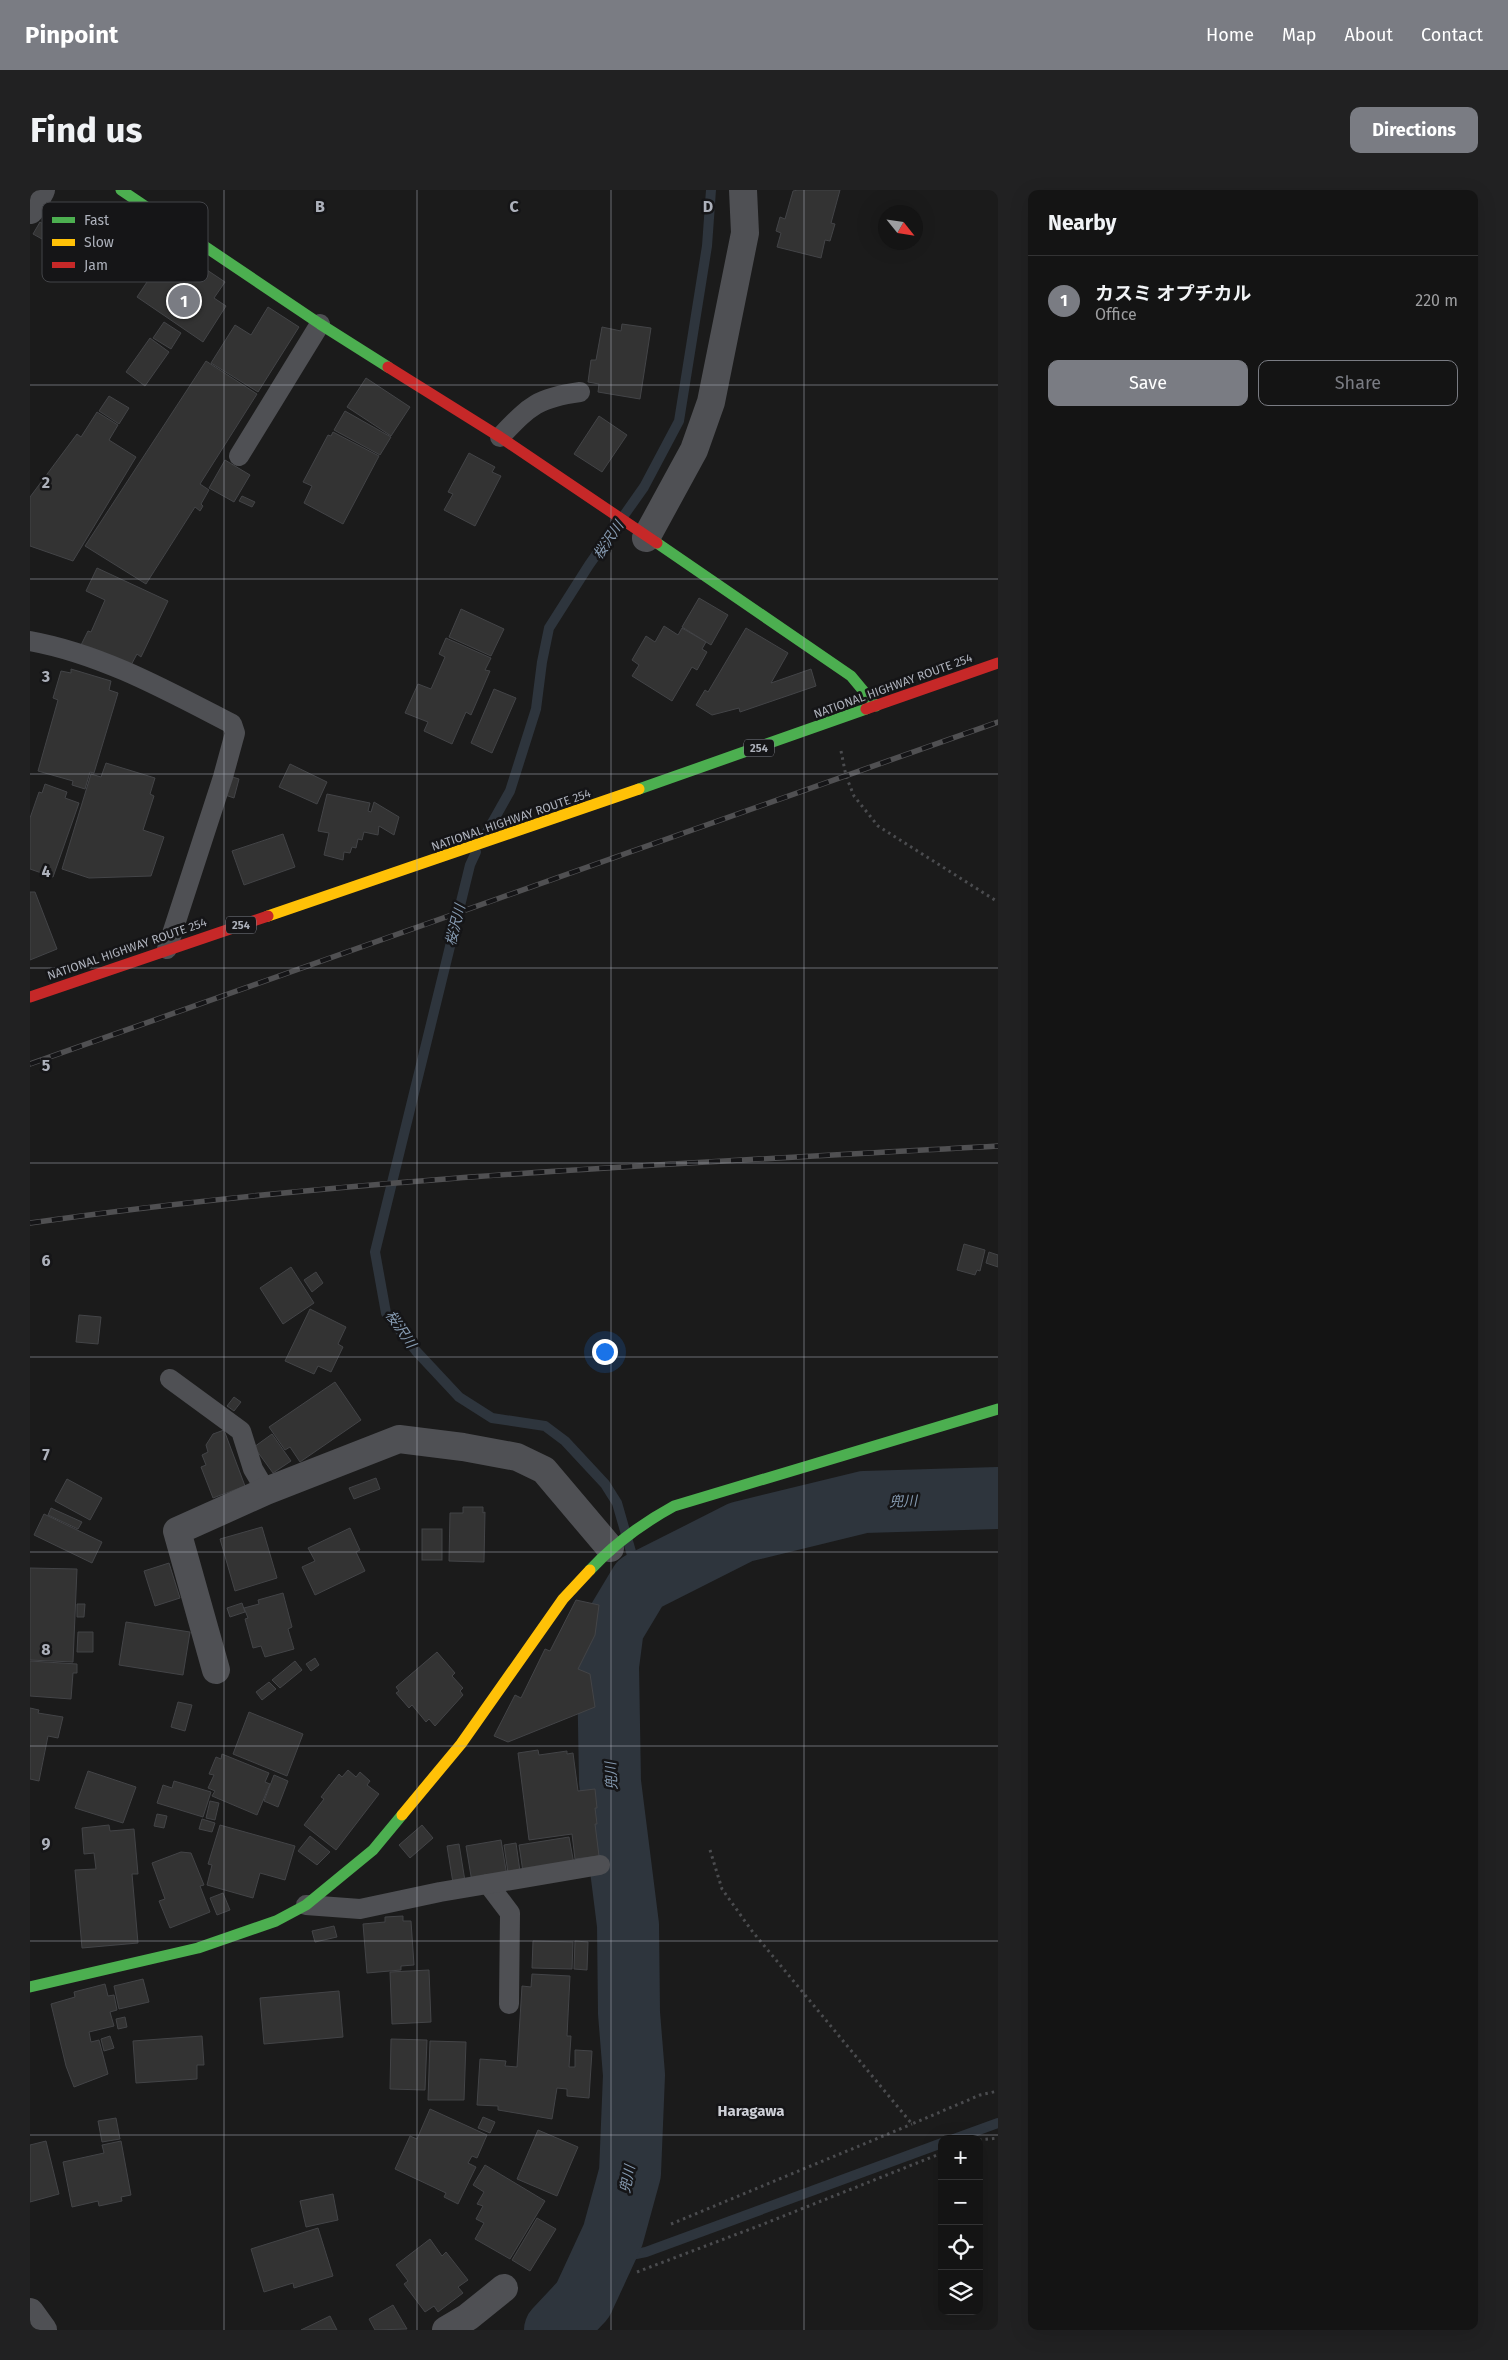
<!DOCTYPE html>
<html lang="en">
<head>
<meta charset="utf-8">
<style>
  :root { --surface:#141414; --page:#212122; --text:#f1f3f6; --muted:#9d9ea0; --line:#333334; --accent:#7a7c83 }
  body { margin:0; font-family:"Fira Sans","Noto Sans JP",sans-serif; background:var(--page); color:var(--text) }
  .controls { position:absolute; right:15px; bottom:15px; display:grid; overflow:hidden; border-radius:10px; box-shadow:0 5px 20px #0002 }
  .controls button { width:45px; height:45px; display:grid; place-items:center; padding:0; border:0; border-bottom:1px solid var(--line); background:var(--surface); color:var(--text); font:25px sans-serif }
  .compass { position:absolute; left:848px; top:15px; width:45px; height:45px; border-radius:50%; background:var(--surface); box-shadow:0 5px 20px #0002; rotate:120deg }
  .you { position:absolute; left:574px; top:1161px; width:18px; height:18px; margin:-12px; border:4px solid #fff; border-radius:50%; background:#1a73e8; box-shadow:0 0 0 8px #1a73e833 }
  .badge { display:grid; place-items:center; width:32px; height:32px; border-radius:50%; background:var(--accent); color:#fff; font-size:16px; font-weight:700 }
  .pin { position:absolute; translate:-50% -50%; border:2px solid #fff; box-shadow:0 1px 5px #0006 }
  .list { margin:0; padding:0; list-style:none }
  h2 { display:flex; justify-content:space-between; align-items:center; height:65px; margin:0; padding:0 20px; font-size:21px }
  h2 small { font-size:16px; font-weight:400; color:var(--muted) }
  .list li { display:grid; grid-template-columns:32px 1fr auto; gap:15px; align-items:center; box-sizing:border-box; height:90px; padding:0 20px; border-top:1px solid var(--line) }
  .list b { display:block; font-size:19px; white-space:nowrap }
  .list p { margin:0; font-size:16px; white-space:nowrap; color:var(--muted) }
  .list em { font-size:16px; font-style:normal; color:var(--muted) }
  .actions { display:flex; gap:10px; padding:15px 20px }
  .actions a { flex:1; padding:11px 0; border:1px solid var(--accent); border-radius:10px; text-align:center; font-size:18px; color:var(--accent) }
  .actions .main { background:var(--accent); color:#fff }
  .icon { flex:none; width:28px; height:28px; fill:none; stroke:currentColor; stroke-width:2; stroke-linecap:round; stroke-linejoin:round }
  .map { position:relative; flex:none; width:968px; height:2140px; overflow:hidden; border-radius:10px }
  header { display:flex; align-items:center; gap:30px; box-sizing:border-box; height:70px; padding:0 25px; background:var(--accent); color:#fff }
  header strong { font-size:24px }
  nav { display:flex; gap:28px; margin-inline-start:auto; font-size:18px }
  .intro { display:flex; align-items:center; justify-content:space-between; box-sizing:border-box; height:120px; padding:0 30px }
  h1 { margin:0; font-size:35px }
  .button { padding:12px 22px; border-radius:10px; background:var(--accent); color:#fff; font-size:18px; font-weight:700 }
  main { display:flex; gap:30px; padding:0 30px }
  aside { flex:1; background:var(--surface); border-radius:10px; box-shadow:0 5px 20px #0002 }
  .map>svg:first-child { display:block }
</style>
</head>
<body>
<header>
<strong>Pinpoint</strong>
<nav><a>Home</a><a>Map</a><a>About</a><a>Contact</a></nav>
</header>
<div class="intro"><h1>Find us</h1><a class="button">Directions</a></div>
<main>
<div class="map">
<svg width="968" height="2140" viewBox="0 0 968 2140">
  <rect width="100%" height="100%" fill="#1b1b1b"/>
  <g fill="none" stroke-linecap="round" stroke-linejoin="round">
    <g stroke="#2e353d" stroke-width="10">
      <polyline points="453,649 480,601 506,519 512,472 519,438 559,375 614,297 649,231 677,56 681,0"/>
      <polyline points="446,662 440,675 345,1062 356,1123 386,1161 429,1207 462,1228 515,1236 535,1251 575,1294 587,1313 610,1393"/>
      <polyline points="924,1949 968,1933"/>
      <polyline points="571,2071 616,2062 912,1953"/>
    </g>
    <polyline stroke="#2e353d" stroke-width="62" points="525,2140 553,2110 583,2045 600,1983 604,1885 599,1823 598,1735 580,1592 578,1476 583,1438 610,1393 711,1342 834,1312 968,1308"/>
  </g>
  <g fill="#333" stroke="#434447">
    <polygon points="768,0 810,0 801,33 805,34 800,51 795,50 791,68 747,57 751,43 746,41 750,27 755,29 763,1"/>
    <polygon points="10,32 19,38 12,49 3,44"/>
    <polygon points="141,56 195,92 184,108 196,116 173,152 107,107"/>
    <polygon points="238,117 269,137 228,202 181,173 205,135 221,145"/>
    <polygon points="134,132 151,143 141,159 123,148"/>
    <polygon points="592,134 621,138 610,209 568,202 569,194 558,192 561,170 566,170 572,137 591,141"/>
    <polygon points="120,148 139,162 115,196 96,182"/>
    <polygon points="176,171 227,204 170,294 179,300 171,314 173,316 170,321 165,317 116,394 55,356"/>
    <polygon points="336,188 380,217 361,246 317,217"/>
    <polygon points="79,206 99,218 89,234 69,221"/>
    <polygon points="315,221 361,247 350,265 304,240"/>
    <polygon points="67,222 88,235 79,250 106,267 43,371 0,356 0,307 47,244 51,247"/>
    <polygon points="569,226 597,245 572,282 544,264"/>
    <polygon points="303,242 349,266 313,334 274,313 282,296 273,292 298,245 301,246"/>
    <polygon points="439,263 465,277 462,282 471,286 445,336 414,320 423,304 418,302"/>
    <polygon points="195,270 220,285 204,312 179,298"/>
    <polygon points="212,306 225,312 222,317 209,311"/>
    <polygon points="67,378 138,411 111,467 107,464 100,477 51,455 58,441 61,442 75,410 56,401"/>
    <polygon points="669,408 698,425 681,455 652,437"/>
    <polygon points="431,419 474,439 461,466 419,447"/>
    <polygon points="634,436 648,445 652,438 676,452 672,459 677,462 667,480 662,477 642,511 602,486 609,475 602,470 616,446 625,452"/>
    <polygon points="716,438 758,463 741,493 781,479 786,496 710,522 709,518 682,525 666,515 675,500 678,502"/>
    <polygon points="416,448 461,468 455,480 460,481 441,525 436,522 422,554 394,541 398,532 375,523 388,494 401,499 415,467 409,464"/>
    <polygon points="41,479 81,491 79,500 88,503 64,583 60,582 55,599 42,595 43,591 8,581 28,510 23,508 31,481 41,483"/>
    <polygon points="464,499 486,508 462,563 441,553"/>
    <polygon points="76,573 125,588 120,604 124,606 113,640 134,647 121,686 59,688 32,679 61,584 71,587"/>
    <polygon points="260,574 297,592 287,614 249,597"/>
    <polygon points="199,586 209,589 204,608 195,605"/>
    <polygon points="15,594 37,602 35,608 49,613 23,687 0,679 0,628 9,602 12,603"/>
    <polygon points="297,604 340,613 338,621 341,622 344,612 369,627 364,645 349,636 348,645 334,642 332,650 328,649 326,658 322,657 320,663 314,662 313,670 294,665 299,643 288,641"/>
    <polygon points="253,644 265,677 214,695 202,661"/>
    <polygon points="0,702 5,702 27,759 0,770"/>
    <polygon points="934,1054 955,1060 950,1081 947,1080 945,1085 927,1080"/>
    <polygon points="959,1062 968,1065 968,1077 956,1073"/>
    <polygon points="261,1077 284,1113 253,1134 230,1098"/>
    <polygon points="286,1082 293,1093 282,1102 274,1090"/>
    <polygon points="280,1119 316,1137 308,1154 313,1157 301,1182 288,1176 284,1184 255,1171"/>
    <polygon points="49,1125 71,1127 68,1154 46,1152"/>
    <polygon points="305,1192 331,1230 270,1272 260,1257 255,1260 239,1237"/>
    <polygon points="204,1207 211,1212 204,1221 197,1216"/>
    <polygon points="194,1240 215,1296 183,1308 171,1277 176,1275 172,1265 178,1262 176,1255 183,1244"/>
    <polygon points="242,1244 261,1271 243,1283 224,1257"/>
    <polygon points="346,1288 350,1299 324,1309 319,1298"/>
    <polygon points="37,1289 72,1308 60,1330 25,1311"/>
    <polygon points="433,1317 453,1317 453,1323 455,1322 454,1372 419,1371 420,1323 433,1323"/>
    <polygon points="21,1318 52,1332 48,1339 18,1325"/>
    <polygon points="14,1324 72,1352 62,1373 4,1345"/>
    <polygon points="232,1337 247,1388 205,1401 190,1349"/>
    <polygon points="320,1338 330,1360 326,1362 335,1381 285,1405 272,1377 285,1371 278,1358"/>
    <rect x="392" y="1339" width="20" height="31"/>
    <polygon points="139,1373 150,1408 125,1416 114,1381"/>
    <polygon points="0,1378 47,1379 43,1472 0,1470"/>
    <polygon points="253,1403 262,1437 258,1439 264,1459 235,1467 231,1456 223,1458 215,1429 218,1428 214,1418 229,1414 228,1410"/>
    <polygon points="546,1410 569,1415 565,1445 548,1479 560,1484 565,1517 478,1552 464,1546 485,1505 491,1508 515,1459 520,1461"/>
    <polygon points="212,1413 215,1422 200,1427 197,1418"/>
    <polygon points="47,1414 55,1414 54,1427 47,1427"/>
    <polygon points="96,1432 160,1442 153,1485 89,1475"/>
    <polygon points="48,1442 63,1442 63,1462 47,1462"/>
    <polygon points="407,1462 425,1483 422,1486 433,1498 430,1501 433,1505 405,1536 399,1529 396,1532 382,1515 379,1518 366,1503 369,1501 366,1497"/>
    <polygon points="285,1468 289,1475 281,1481 276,1474"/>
    <polygon points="0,1471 47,1474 47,1483 43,1483 41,1509 0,1506"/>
    <polygon points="265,1471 272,1480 250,1498 242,1490"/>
    <polygon points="239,1492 246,1499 232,1510 226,1502"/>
    <polygon points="148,1512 162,1515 155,1541 141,1537"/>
    <polygon points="0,1518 9,1520 8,1523 33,1527 28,1548 18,1546 9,1591 0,1589"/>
    <polygon points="219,1522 273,1544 257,1586 203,1564"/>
    <polygon points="508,1560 509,1565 537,1561 537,1564 543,1563 548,1601 565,1599 567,1618 565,1618 567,1634 565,1634 569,1666 545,1669 542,1644 499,1650 488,1563"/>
    <polygon points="192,1564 239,1583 235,1592 240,1594 227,1625 182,1606 185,1601 178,1598 184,1585 179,1584 186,1567 191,1569"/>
    <polygon points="318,1580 326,1587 330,1582 340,1591 337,1595 349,1604 306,1660 274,1635 294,1609 291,1607 309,1584 312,1587"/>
    <polygon points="58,1581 106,1597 93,1633 45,1618"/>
    <polygon points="244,1585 258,1591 248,1617 234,1611"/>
    <polygon points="144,1591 181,1602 173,1627 127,1613 133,1595 142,1598"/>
    <polygon points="180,1611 189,1613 185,1630 176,1628"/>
    <polygon points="127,1624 137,1626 134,1638 124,1636"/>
    <polygon points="172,1629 185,1633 182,1642 169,1639"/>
    <polygon points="79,1635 80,1641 104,1639 108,1684 102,1684 108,1753 52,1758 45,1680 66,1679 64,1663 54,1664 52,1638"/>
    <polygon points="190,1635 265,1656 255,1690 230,1683 223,1708 177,1695 182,1675 178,1674"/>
    <polygon points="392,1635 403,1648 380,1668 369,1655"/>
    <polygon points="280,1646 300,1662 287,1675 268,1661"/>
    <polygon points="539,1647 544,1674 493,1682 489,1655"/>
    <polygon points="471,1650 477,1686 442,1692 436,1656"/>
    <polygon points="486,1653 490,1681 478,1683 474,1655"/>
    <polygon points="429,1654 435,1691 423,1693 417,1656"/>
    <polygon points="151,1662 161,1663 174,1695 170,1696 180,1722 140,1738 129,1711 135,1709 122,1673"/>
    <polygon points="193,1703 200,1720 187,1725 180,1708"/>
    <polygon points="373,1726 373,1731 381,1731 384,1775 371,1776 371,1780 337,1783 333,1734 355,1732 355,1727"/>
    <polygon points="304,1736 307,1747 285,1752 282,1741"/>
    <polygon points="503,1751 543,1752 542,1779 502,1778"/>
    <polygon points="545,1751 558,1752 557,1780 544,1779"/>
    <polygon points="399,1780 401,1832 362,1834 360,1782"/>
    <polygon points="502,1784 540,1786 537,1846 541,1846 539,1877 545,1877 545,1860 562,1861 559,1908 537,1906 537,1899 527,1898 522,1929 468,1920 468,1916 447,1915 450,1869 476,1871 475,1876 487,1877 492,1796 501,1797"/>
    <polygon points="113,1789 119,1812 89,1819 84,1796"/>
    <polygon points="75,1794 78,1806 84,1805 87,1820 80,1822 84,1836 59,1842 61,1852 69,1850 78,1884 44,1897 36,1876 21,1814 45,1807 44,1802"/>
    <polygon points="309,1801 313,1847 234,1854 230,1808"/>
    <polygon points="95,1827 97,1837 88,1839 86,1829"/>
    <polygon points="80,1846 84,1858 74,1861 71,1849"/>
    <polygon points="172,1846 174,1875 167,1875 167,1889 106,1893 103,1851"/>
    <polygon points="361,1849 397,1850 395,1900 360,1899"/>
    <polygon points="400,1851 436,1852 434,1910 398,1910"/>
    <polygon points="400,1919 457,1945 447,1968 442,1966 438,1973 446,1977 428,2014 414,2007 416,2003 365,1979 380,1946 387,1949"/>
    <polygon points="453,1927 465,1932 460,1943 448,1938"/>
    <polygon points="86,1928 90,1949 72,1952 68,1931"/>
    <polygon points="508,1940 548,1957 527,2006 487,1989"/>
    <polygon points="16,1951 29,2004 0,2012 0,1955"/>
    <polygon points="91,1951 101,2005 91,2007 92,2011 69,2016 68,2011 42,2017 33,1972 74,1963 72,1955"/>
    <polygon points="455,1975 515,2011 480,2069 445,2049 454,2033 446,2029 453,2016 447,2014 454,2002 443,1995"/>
    <polygon points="303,2004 308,2030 276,2037 270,2011"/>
    <polygon points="507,2028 526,2039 500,2081 482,2070"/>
    <polygon points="288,2038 303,2086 264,2098 263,2093 234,2102 221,2059"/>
    <polygon points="400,2049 412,2066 416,2062 438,2090 428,2097 433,2103 408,2122 404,2116 395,2122 374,2094 378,2091 366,2075"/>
    <polygon points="363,2115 377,2139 345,2140 339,2129"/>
    <polygon points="300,2126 307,2140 271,2140"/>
  </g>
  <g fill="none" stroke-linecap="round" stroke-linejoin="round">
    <g stroke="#4b4c4f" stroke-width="3" stroke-dasharray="2.5 4" stroke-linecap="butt">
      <polyline points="811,561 816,586 824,606 848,636 968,712"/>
      <polyline points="680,1660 692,1699 722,1741 882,1934 950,1905 968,1901"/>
      <polyline points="949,1950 968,1948"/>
      <polyline points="641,2034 882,1934"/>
      <polyline points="607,2082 731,2035 912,1963"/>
    </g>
    <g stroke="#4f5054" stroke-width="20">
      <path d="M 470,247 C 499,217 506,208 550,202"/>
      <polyline points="209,266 290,134"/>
      <path d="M 0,451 C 72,464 138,501 202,534 L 205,543 L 193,587 L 137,759"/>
      <polyline points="140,1189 211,1241 223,1279 236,1301"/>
      <polyline points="458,1694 480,1723 479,1814"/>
      <polyline points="276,1715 330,1719 410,1702 570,1675"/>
    </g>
    <g stroke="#4f5054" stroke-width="28">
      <polyline points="0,20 11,0"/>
      <polyline points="616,348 664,260 681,212 715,43 713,0"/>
      <polyline points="186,1480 147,1341 236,1301 369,1249 433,1257 487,1267 514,1280 580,1358"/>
      <polyline points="0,2122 13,2140"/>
      <polyline points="416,2140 438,2127 474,2098"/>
    </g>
    <g stroke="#4caf50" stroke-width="11">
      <polyline points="91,0 290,134 358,177"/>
      <polyline points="627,353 821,486 846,516"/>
      <polyline points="609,599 836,519"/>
      <path d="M 560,1380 C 585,1353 611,1334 644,1316 L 968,1219"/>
      <polyline points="0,1797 168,1758 246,1731 276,1715 343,1660 372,1625"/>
    </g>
    <g stroke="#ffc107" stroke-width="11">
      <polyline points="238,726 609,599"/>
      <polyline points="372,1625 431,1554 533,1409 560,1380"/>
    </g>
    <g stroke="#c62828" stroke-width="11">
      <polyline points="358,177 470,247 627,353"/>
      <polyline points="836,519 968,473"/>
      <polyline points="0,807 238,726"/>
    </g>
    <defs>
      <g id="rail">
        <polyline points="0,874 968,532"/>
        <path d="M 0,1033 C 321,987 645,974 968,956"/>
      </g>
    </defs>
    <use href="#rail" stroke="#505052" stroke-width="5.5"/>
    <use href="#rail" stroke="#151517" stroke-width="4" stroke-dasharray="11" stroke-linecap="butt"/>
  </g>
  <path fill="none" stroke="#adb1bb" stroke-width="1" stroke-opacity="0.55" d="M 194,0 L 194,2140M 387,0 L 387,2140M 581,0 L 581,2140M 774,0 L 774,2140M 0,195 L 968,195M 0,389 L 968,389M 0,584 L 968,584M 0,778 L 968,778M 0,973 L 968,973M 0,1167 L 968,1167M 0,1362 L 968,1362M 0,1556 L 968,1556M 0,1751 L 968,1751M 0,1945 L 968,1945"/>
  <g text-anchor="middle" stroke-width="5" stroke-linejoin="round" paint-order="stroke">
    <g fill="#151517" stroke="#7f828a" stroke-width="1">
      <rect x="714" y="549.5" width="30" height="17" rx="4"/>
      <rect x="196" y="726.5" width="30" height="17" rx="4"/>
    </g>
    <g font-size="11" font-weight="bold" fill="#adb1bb">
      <text x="729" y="562">254</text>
      <text x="211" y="739">254</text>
    </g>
    <g font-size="12" fill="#adb1bb" stroke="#151517">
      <text transform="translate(863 496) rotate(-20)" y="4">NATIONAL HIGHWAY ROUTE 254</text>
      <text transform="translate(481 630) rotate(-19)" y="4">NATIONAL HIGHWAY ROUTE 254</text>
      <text transform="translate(97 759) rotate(-19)" y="4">NATIONAL HIGHWAY ROUTE 254</text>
    </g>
    <g font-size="14" font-style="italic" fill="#879cb3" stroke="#151517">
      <text transform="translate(578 350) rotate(-56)" y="5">桜沢川</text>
      <text transform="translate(425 735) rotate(-76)" y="5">桜沢川</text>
      <text transform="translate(371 1139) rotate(56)" y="5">桜沢川</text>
      <text transform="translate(873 1311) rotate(-2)" y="5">兜川</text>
      <text transform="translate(581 1586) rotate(-93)" y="5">兜川</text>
      <text transform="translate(597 1989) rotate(-79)" y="5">兜川</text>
    </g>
    <g font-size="15" font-weight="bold" fill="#ced0d7" stroke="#151517">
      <text x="721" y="1926">Haragawa</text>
    </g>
  </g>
  <rect x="12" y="12" width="166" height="80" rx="8" fill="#151517" stroke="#434448" stroke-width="1"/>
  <rect x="22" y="27" width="23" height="6" fill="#4caf50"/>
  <rect x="22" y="49" width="23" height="7" fill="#ffc107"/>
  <rect x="22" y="72" width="23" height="6" fill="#c62828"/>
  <g font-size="14" fill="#adb1bb">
    <text x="54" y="35">Fast</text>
    <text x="54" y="57">Slow</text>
    <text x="54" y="80">Jam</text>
  </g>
  <g font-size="16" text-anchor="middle" font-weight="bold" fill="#adb1bb" stroke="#151517" stroke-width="5" stroke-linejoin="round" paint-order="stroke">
    <text x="290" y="22">B</text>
    <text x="484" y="22">C</text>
    <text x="678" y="22">D</text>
    <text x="16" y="298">2</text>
    <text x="16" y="492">3</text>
    <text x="16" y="687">4</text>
    <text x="16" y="881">5</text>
    <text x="16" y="1076">6</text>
    <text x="16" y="1270">7</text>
    <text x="16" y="1465">8</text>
    <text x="16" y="1659">9</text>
  </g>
</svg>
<div class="controls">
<button>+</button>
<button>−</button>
<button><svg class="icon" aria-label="locate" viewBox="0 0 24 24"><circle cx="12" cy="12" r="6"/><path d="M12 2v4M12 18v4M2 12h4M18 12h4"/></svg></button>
<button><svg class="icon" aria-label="layers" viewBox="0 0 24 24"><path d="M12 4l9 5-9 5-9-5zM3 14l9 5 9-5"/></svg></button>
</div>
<svg class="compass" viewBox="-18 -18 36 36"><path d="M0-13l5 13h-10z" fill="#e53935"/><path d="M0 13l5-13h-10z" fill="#9d9ea0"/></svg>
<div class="you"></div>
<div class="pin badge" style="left:154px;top:111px">1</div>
</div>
<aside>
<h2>Nearby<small></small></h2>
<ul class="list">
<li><span class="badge">1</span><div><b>カスミ オプチカル</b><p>Office</p></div><em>220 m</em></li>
</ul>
<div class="actions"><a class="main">Save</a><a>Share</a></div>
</aside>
</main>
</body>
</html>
